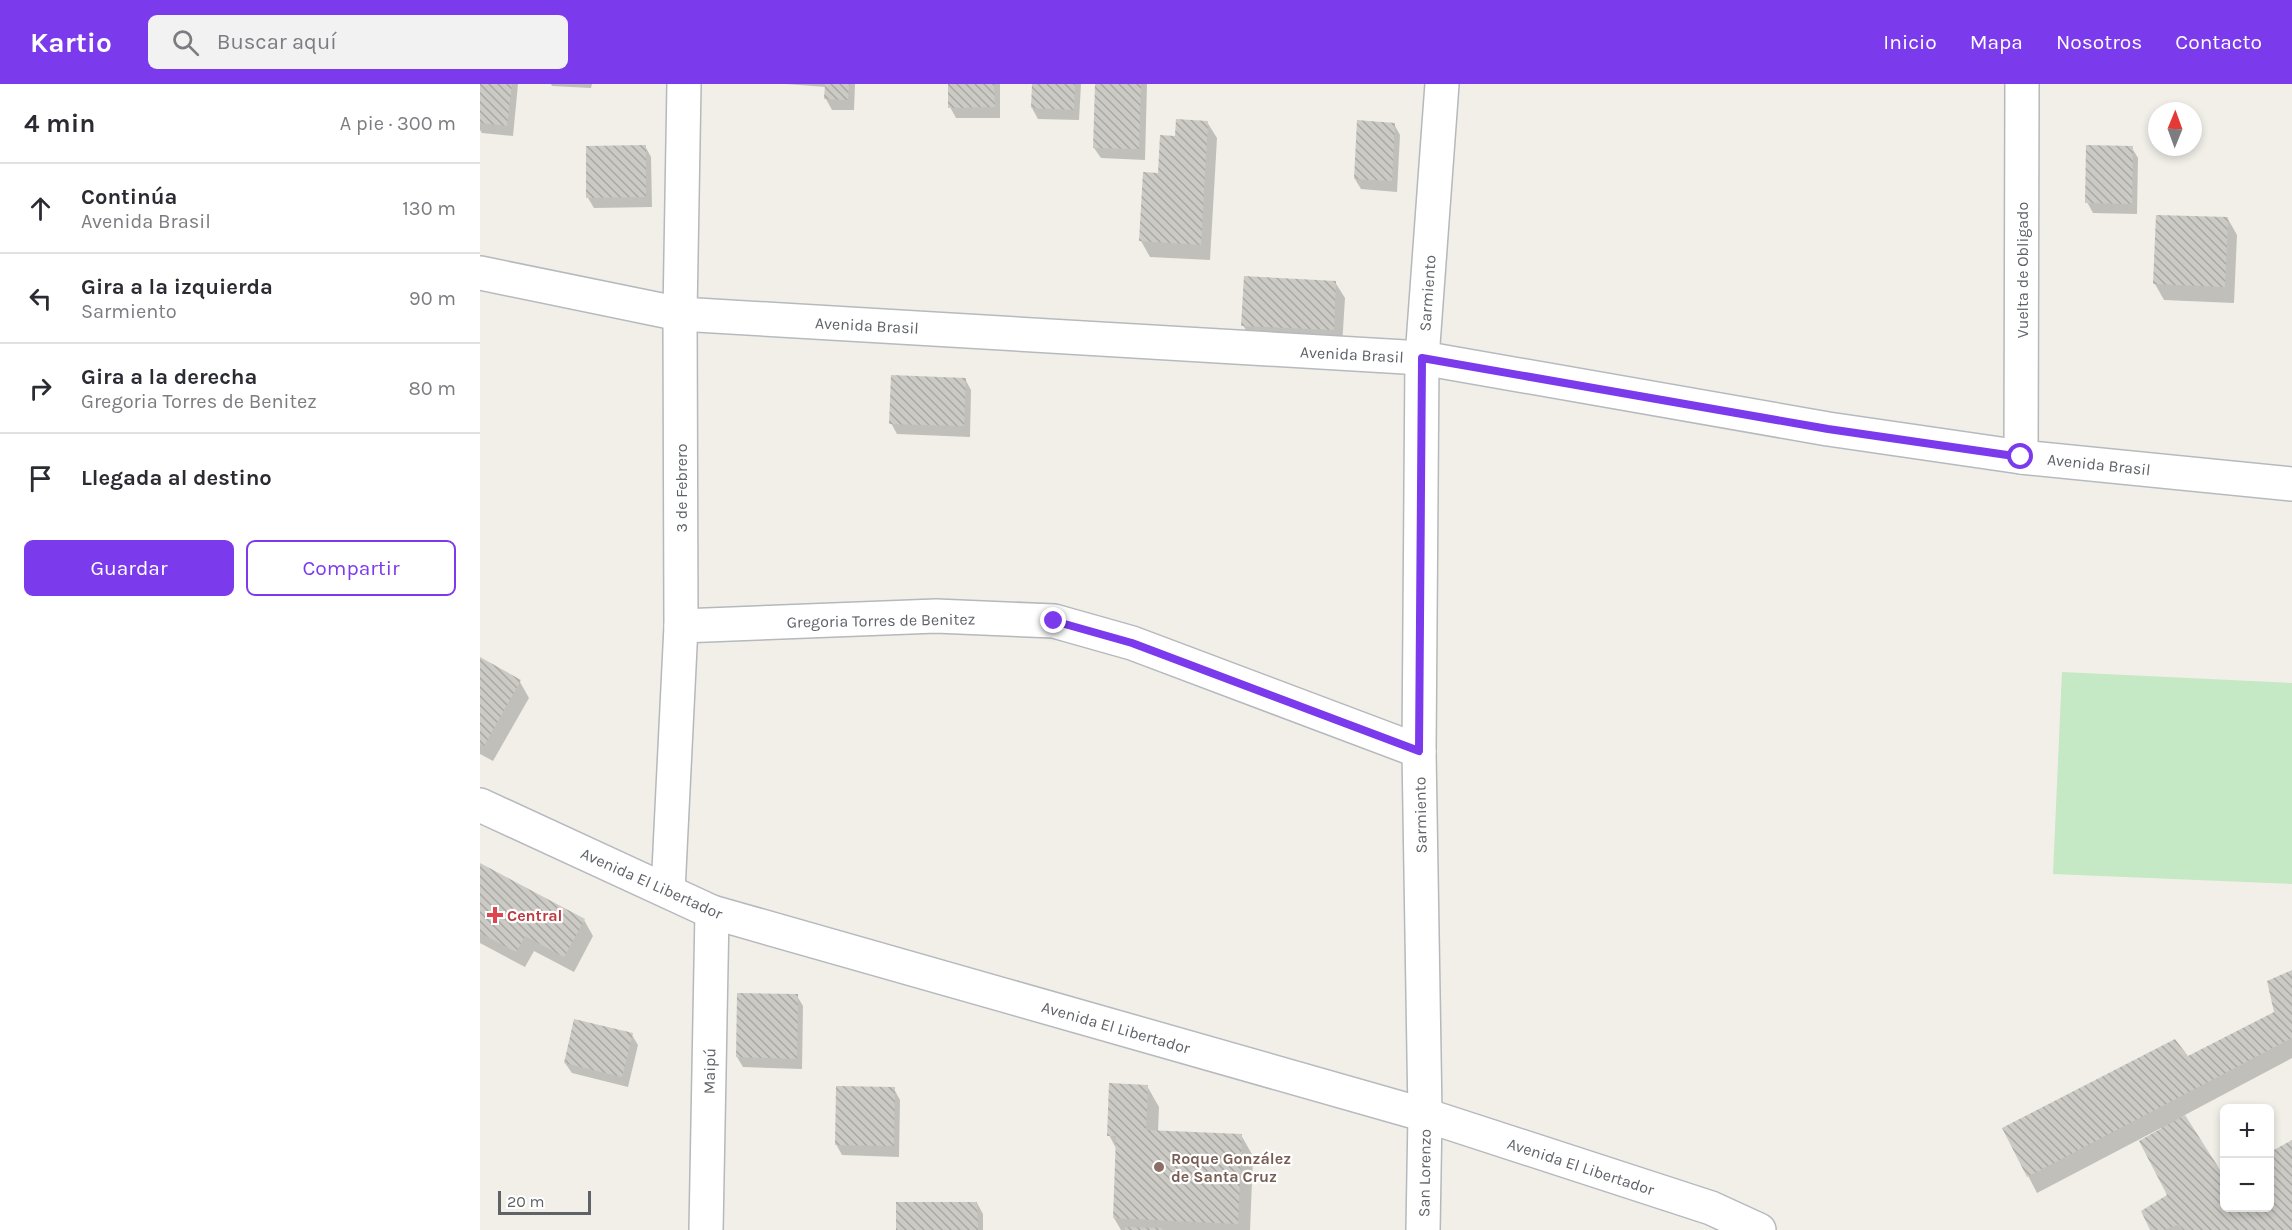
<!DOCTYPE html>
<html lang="es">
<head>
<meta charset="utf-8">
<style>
  :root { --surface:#fff; --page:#f2f2f3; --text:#2b2b33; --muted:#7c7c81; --line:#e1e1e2; --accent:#7c3aed }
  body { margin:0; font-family:Karla,sans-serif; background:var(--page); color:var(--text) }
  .controls { position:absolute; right:18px; bottom:18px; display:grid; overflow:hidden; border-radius:9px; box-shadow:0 3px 9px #0003 }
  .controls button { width:54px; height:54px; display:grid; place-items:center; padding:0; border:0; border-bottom:2px solid var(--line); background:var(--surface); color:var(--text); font:30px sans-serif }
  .compass { position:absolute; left:1668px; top:18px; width:54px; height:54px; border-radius:50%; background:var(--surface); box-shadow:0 3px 9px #0003; rotate:1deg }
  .scale { position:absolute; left:18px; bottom:15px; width:93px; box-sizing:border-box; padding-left:6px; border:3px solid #5f6368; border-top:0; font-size:16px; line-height:21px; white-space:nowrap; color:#5f6368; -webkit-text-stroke:4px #fff; paint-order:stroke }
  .stop { position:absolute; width:18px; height:18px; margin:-14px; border:4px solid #7c3aed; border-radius:50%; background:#fff }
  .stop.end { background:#7c3aed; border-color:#fff; box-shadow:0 2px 6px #0008 }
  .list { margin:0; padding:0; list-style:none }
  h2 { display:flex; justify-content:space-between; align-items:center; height:78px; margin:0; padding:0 24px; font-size:26px }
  h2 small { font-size:20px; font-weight:400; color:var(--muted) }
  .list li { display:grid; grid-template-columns:39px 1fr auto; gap:18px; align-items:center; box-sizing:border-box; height:90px; padding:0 24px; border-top:2px solid var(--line) }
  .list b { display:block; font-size:22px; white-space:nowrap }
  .list p { margin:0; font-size:20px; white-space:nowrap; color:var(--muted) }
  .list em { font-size:20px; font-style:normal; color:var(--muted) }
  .actions { display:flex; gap:12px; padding:18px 24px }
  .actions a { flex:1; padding:14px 0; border:2px solid var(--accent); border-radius:9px; text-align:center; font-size:21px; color:var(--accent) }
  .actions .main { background:var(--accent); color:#fff }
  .icon { flex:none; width:33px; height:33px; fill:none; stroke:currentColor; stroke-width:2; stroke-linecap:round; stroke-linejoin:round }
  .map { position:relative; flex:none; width:1812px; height:1146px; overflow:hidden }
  header { display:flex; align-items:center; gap:36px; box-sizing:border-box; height:84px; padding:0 30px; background:var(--accent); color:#fff }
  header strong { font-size:28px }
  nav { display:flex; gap:33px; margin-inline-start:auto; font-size:21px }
  .search { width:420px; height:54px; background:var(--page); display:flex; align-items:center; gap:15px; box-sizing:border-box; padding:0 21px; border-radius:9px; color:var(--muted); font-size:22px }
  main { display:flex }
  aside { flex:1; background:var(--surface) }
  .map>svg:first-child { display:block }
</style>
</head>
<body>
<header>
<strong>Kartio</strong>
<div class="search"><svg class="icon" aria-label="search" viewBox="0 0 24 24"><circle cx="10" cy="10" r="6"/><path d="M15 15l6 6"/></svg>Buscar aquí</div>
<nav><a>Inicio</a><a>Mapa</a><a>Nosotros</a><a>Contacto</a></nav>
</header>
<main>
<aside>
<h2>4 min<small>A pie · 300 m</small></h2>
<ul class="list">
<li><svg class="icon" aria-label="ahead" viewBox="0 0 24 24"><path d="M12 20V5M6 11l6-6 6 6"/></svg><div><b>Continúa</b><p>Avenida Brasil</p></div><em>130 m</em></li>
<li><svg class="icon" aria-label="left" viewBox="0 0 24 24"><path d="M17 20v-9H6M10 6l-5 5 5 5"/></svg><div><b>Gira a la izquierda</b><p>Sarmiento</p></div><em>90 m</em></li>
<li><svg class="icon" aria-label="right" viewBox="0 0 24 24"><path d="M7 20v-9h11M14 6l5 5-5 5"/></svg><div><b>Gira a la derecha</b><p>Gregoria Torres de Benitez</p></div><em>80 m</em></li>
<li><svg class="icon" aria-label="arrive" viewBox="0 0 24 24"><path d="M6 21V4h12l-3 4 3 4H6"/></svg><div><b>Llegada al destino</b></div></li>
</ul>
<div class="actions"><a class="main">Guardar</a><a>Compartir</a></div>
</aside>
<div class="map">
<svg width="1812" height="1146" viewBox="0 0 1812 1146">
  <defs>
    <pattern id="building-back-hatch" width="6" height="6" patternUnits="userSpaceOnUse" patternTransform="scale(1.5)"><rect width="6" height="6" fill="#cccac5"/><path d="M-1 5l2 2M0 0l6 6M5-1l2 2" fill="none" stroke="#a9a8a4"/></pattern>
  </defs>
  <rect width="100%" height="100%" fill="#f1efe8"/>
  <polygon fill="#c5e8c5" points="1582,588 1812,599 1812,800 1573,790"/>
  <g fill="#0003">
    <polygon points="0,0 38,0 33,52 2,49 0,46"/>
    <polygon points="71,0 112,0 111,4 72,2"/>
    <polygon points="306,0 375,0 374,26 352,26 346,15 346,3"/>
    <polygon points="469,0 520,0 520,34 476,34 470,23"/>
    <polygon points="553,0 601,0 599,36 558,35 552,24"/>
    <polygon points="617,0 667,0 665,76 621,74 614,64"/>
    <polygon points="727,38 737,54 730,176 670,173 661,157 680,91 697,54"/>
    <polygon points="914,40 920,51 917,108 881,105 875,95"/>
    <polygon points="165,62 171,73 172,123 114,124 108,114"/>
    <polygon points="1652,64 1658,74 1657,130 1613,129 1607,118"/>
    <polygon points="1748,135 1757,151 1754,219 1684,216 1675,200"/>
    <polygon points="855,198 865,214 862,262 772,257 763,241"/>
    <polygon points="485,295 491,306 490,353 417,350 411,339"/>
    <polygon points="0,575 40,598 49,614 13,677 0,670"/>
    <polygon points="0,781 104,836 113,852 94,888 54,867 45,883 0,859"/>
    <polygon points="1812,888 1812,974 1703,1032 1744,1094 1744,1124 1790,1124 1790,1070 1812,1057 1812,1146 1672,1146 1689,1111 1681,1044 1557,1109 1524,1045 1708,974 1796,928"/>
    <polygon points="317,912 323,922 322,985 263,983 257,973"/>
    <polygon points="152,951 158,961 148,1003 92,989 85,979"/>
    <polygon points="667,1002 679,1023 678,1048 761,1051 773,1072 770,1146 641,1146 634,1134 637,1066 629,1051"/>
    <polygon points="414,1005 420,1016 419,1073 362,1071 356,1060"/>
    <polygon points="497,1119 503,1130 503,1146 418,1146"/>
  </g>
  <g fill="url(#building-back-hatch)">
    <polygon points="0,0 32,0 27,42 0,39"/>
    <polygon points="345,0 369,0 368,16 344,15"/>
    <polygon points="468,0 514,0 515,23 468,24"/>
    <polygon points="552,0 595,0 594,26 551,24"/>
    <polygon points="615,0 661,0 659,65 613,64"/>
    <polygon points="696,35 728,37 721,161 659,157 663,88 678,89 680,51 695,52"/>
    <polygon points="877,36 915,39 912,97 874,95"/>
    <polygon points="166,61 166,113 106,114 106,62"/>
    <polygon points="1606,61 1653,62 1652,120 1605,119"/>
    <polygon points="1676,131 1748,133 1745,203 1673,200"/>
    <polygon points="764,192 856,197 854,246 761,242"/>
    <polygon points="411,291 486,294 484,342 409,340"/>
    <polygon points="0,573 41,596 4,662 0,660"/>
    <polygon points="0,779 105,835 84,873 45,852 36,868 0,849"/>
    <polygon points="1812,886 1812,954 1547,1093 1522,1044 1695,955 1708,972 1794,928 1787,897"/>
    <polygon points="257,909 318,910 317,975 256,973"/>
    <polygon points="94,935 153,949 142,993 84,979"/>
    <polygon points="629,999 668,1001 666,1046 762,1050 758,1140 633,1134 636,1052 627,1052"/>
    <polygon points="356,1002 415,1003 414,1062 355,1061"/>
    <polygon points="1705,1031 1744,1092 1744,1124 1790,1124 1790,1068 1812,1056 1812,1146 1703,1146 1699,1140 1685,1146 1670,1146 1661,1127 1687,1111 1659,1057"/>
    <polygon points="416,1118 497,1118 498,1146 416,1146"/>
    <polygon points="645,1143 682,1144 682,1146 645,1146"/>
  </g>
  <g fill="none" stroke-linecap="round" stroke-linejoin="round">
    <defs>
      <g id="street">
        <polyline points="1541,373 1542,0"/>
        <polyline points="201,542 456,532 574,537 652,559 939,667"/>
        <polyline points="188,807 201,542 200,230 204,0"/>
        <polyline points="226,1146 232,828"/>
        <polyline points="943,1146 945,1031 939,667 942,274 962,0"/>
      </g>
      <g id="secondary">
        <polyline points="0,189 200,230 942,274 1348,345 1541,373 1812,400"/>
        <polyline points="0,721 232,828 945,1031 1231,1124 1279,1146"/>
      </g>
    </defs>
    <use href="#street" stroke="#b5b8bc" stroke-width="36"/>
    <use href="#secondary" stroke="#b6babf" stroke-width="36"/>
    <use href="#street" stroke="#fff" stroke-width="33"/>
    <use href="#secondary" stroke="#fff" stroke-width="33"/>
  </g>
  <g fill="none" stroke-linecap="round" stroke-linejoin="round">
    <polyline stroke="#7c3aed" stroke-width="8" points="574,537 652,559 939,667 942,274 1348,345 1541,373"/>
  </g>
  <path fill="#e0444e" stroke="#fff" stroke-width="2" d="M12 822h6v6h6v6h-6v6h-6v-6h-6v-6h6z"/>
  <circle fill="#8d6e63" stroke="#fff" stroke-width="2" cx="679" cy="1083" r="6"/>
  <g text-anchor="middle" stroke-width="4.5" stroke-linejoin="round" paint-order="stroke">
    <g font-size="16" fill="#5f6368" stroke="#fff">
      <text transform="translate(1542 186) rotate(-90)" y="6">Vuelta de Obligado</text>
      <text transform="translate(947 209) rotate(-86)" y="6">Sarmiento</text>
      <text transform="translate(387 241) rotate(3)" y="6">Avenida Brasil</text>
      <text transform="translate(872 270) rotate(3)" y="6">Avenida Brasil</text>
      <text transform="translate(1619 380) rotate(6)" y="6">Avenida Brasil</text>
      <text transform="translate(201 404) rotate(-90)" y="6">3 de Febrero</text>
      <text transform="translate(401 536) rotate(-1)" y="6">Gregoria Torres de Benitez</text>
      <text transform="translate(940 731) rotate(-91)" y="6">Sarmiento</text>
      <text transform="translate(172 799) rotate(24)" y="6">Avenida El Libertador</text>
      <text transform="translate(636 943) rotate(16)" y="6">Avenida El Libertador</text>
      <text transform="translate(229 987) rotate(-89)" y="6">Maipú</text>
      <text transform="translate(1101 1082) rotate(18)" y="6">Avenida El Libertador</text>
      <text transform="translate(944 1089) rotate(-89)" y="6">San Lorenzo</text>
    </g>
    <g font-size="16" font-weight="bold" fill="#be3a42" stroke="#fff" text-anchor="start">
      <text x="27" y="837">Central</text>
    </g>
    <g font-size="16" font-weight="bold" fill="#785e54" stroke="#fff" text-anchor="start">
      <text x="691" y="1080">Roque González<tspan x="691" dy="18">de Santa Cruz</tspan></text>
    </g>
  </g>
</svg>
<div class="controls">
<button>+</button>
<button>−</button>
</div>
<svg class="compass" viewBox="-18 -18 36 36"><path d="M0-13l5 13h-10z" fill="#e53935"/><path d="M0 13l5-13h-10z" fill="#7c7c81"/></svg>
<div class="scale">20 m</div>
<div class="stop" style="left:1541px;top:373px"></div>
<div class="stop end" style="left:574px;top:537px"></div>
</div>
</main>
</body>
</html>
